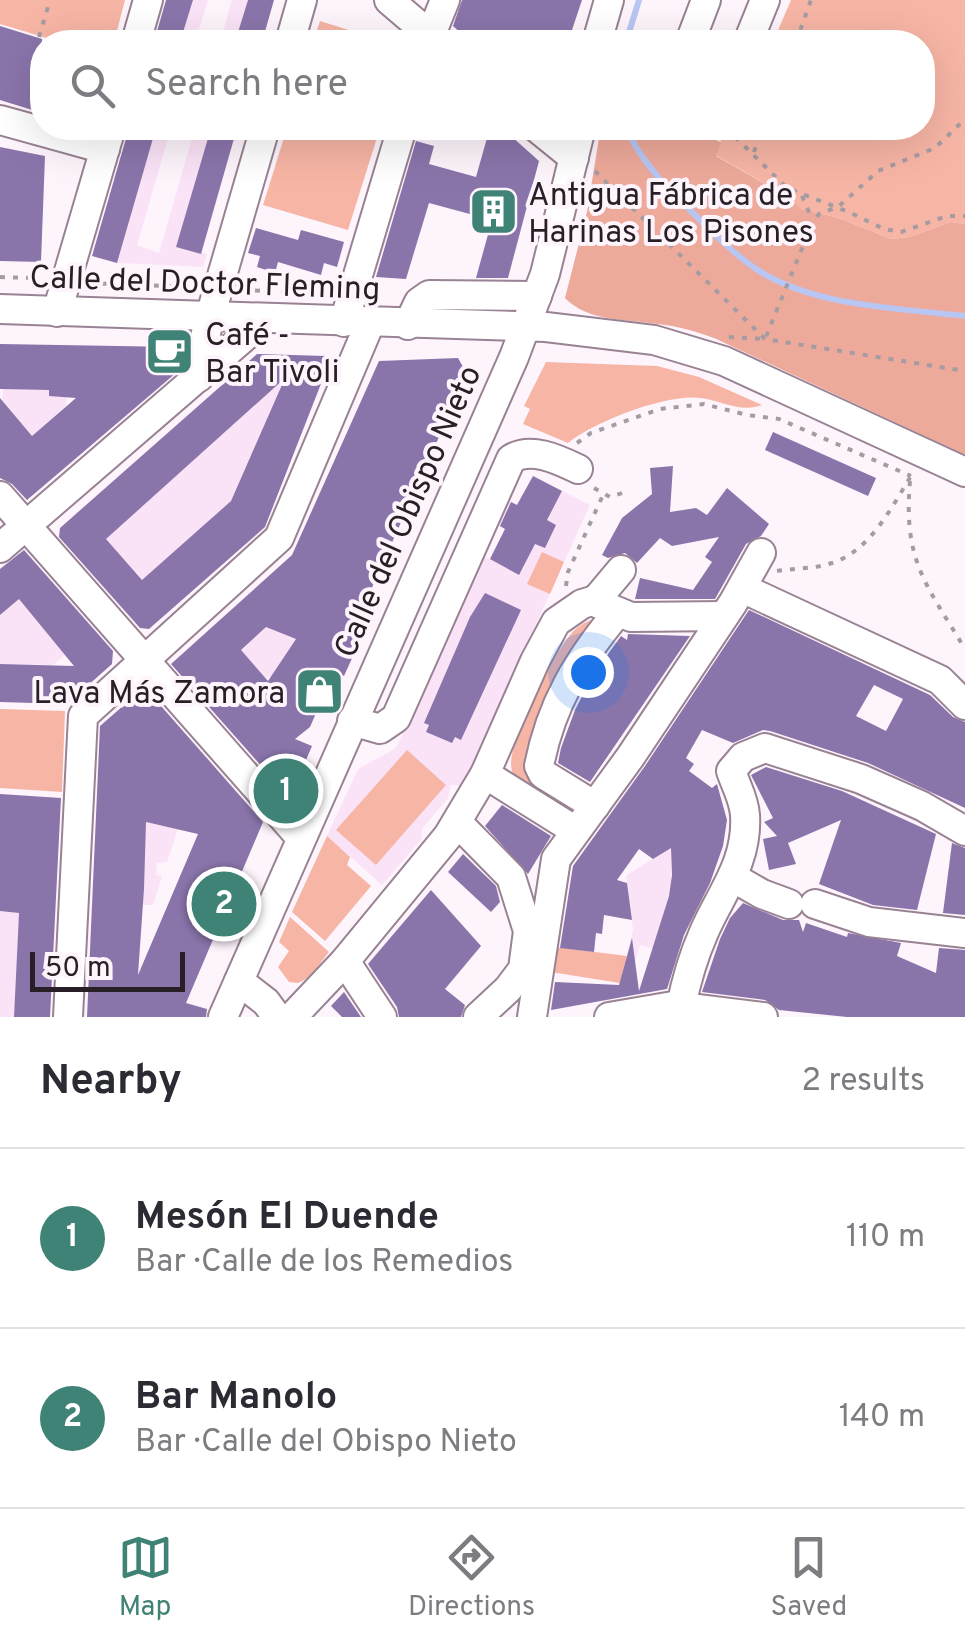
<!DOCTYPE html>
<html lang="en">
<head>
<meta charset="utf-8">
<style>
  :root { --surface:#fff; --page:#f2f2f3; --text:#2b2b33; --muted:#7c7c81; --line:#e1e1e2; --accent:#3f8377 }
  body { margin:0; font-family:Overpass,sans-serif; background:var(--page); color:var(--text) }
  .scale { position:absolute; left:30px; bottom:25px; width:155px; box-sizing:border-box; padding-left:10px; border:5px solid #271f25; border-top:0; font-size:28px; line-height:35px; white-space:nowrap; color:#271f25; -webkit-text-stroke:8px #fef4fc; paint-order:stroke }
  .you { position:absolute; left:588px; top:672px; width:35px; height:35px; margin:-25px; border:8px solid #fff; border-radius:50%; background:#1a73e8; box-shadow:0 0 0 15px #1a73e833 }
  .badge { display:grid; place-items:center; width:65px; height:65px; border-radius:50%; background:var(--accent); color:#fff; font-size:32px; font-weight:700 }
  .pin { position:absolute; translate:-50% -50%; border:5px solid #fff; box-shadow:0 2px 10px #0006 }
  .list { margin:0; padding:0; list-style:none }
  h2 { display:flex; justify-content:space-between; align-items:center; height:130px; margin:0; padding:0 40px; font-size:42px }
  h2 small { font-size:32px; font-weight:400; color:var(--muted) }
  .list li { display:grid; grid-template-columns:65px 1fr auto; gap:30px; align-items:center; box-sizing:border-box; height:180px; padding:0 40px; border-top:2px solid var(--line) }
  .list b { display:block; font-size:38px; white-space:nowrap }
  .list p { margin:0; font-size:32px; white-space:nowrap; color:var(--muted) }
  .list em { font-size:32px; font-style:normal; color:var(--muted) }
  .icon { flex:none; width:55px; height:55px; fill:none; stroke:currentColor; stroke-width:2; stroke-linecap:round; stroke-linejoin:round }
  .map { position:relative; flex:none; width:965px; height:1017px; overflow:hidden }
  .search { position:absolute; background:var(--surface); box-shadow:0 10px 40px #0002; left:30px; right:30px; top:30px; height:110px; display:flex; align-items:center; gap:25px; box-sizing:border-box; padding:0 35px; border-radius:40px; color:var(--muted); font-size:38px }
  .sheet { height:490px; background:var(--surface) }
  nav { display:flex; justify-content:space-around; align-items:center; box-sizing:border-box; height:140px; border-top:2px solid var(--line); background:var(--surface); font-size:28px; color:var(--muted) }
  nav a { display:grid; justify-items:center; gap:5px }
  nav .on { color:var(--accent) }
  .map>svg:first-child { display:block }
</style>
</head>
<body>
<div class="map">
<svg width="965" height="1017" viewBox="0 0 965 1017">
  <rect width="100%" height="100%" fill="#fef4fc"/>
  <g fill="#fbe3f7">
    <polygon points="193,0 208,0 195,42 180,42"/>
    <polygon points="232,0 248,0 235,42 220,42"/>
    <polygon points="156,128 171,128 137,245 159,253 195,128 211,128 177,246 207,254 203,267 117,263"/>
    <polygon points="276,377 285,382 231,501 151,573 139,591 141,578 110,544 97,544"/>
    <polygon points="3,389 49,390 67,397 66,406 32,436 2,406"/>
    <polygon points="533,476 590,505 469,772 461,786 451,785 448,798 422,829 421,840 382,885 327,836 358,769 396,748 482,556 490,559 505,529 496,523 508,501 517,504"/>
    <polygon points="23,596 65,655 53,665 0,664 0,615"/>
    <polygon points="306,623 286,654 282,691 270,676 266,679 226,665 266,627"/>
    <polygon points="145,822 178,829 167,862 157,863 156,875 162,876 153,905 143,905"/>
    <polygon points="671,847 671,886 655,949 640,945 636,959 627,956 633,929 626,876"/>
    <polygon points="24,897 18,939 14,1017 0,1017 0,911"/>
  </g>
  <g fill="#f7b5a5">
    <polygon points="0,0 125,0 114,42 60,42 0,24"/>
    <polygon points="791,0 965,0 965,224 951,222 909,237 891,239 839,218 800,209 792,199 715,155 726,128 922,128 922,42 773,42"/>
    <polygon points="320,21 387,42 313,42"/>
    <polygon points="287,128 380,128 348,230 263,205"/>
    <path d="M 546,362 L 657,366 L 699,377 L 762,405 C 741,413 722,401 701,398 C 667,393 593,422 568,443 L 523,424 L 530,409 L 524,406 Z"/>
    <polygon points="542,552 564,562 550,594 527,584"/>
    <path d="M 591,620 L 535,732 L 563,802 L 556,803 C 544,796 517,785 512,771 C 504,747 554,652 572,633 C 577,627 583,623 591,620 Z"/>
    <polygon points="0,709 65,711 62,792 0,788"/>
    <polygon points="407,750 446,785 376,865 336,830"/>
    <polygon points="327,836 350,857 347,865 371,886 325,941 292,912"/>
    <path d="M 290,917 L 329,952 C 319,964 313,977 298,983 L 289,982 L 278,967 L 289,951 L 279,942 Z"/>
    <polygon points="555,947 627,956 620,983 551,972"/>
  </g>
  <path fill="#eda99a" d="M 610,128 L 683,128 L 721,142 L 716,156 L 792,199 L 801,209 L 839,218 L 891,239 L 909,237 L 951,222 L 965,224 L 965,455 L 714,338 C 695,331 677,326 658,324 C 627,319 588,322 565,298 L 587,212 L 600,132 Z"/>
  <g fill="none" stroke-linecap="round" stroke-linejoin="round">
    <g stroke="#b8c6f4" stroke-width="6">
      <polyline points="626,42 639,0"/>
      <path d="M 626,128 C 640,159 663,184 687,207 C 709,229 730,251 756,269 C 814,307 898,308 965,316"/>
    </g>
  </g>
  <g fill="#8a75ab" fill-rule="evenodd">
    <polygon points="166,0 193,0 180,42 154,42"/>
    <polygon points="248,0 274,0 262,42 235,42"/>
    <polygon points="462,0 582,0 568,42 471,42 453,26"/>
    <polygon points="0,26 42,39 42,113 0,100"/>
    <polygon points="129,128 156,128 117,263 92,256"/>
    <polygon points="211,128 237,128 201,254 176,247"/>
    <polygon points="474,128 502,128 539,161 508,278 476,278 492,220 429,203 406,279 376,277 416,141 434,146 429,164 476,177 487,138"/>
    <polygon points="0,147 45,156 41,262 0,261"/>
    <polygon points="256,228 298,240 301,230 344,242 337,267 324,263 321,275 278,262 275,273 257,267 260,256 248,253"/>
    <polygon points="0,344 176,347 176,373 27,500 12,484 0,478 0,398 32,436 76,398 49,396 49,390 0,389"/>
    <path d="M 257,354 L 327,356 L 326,371 L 265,527 L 149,629 L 140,628 L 59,537 L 60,528 ZM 285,378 L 231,501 L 142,580 L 106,539 Z"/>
    <path d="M 458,358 L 467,374 L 362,610 L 372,614 L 344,676 L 334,672 L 310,727 L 295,739 L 312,746 L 291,795 L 287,795 L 171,664 L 292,555 L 379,361 ZM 266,627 L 296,639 L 268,681 L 241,650 Z"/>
    <polygon points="773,432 876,478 868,496 765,450"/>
    <polygon points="673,466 670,512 696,508 707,515 727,488 769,524 761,536 746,544 715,599 635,599 640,578 693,590 712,562 705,557 719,537 672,546 660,538 637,563 625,553 608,558 602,555 622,518 652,494 650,468"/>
    <polygon points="533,476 562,491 547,520 556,525 545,548 535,544 519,575 490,559 505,529 500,526 511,502 517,505"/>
    <polygon points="24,550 113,651 112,664 67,704 0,702 0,664 74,666 19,599 0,615 0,569"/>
    <polygon points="485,593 521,610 461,740 455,737 452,743 426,732 429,725 424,723 470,617"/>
    <path d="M 749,610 L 930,695 L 953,717 L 965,722 L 965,808 L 868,763 L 770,731 L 763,730 L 733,743 L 702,730 L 686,758 L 694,764 L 689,771 L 712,788 L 717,784 L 727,820 L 723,846 L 710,883 L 684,935 L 667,989 L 551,1010 L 555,982 L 619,985 L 632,938 L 639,991 L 669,896 L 672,875 L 671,848 L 653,859 L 639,849 L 617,880 L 627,883 L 632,920 L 604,915 L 602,934 L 596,933 L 594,952 L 560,948 L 573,866 L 645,766 ZM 874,685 L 903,699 L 886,731 L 856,716 Z"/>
    <polygon points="628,634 690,636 590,782 558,763 561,748 575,710 593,675 621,636 627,640"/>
    <path d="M 147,690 L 263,822 L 186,1003 L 207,1009 L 206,1017 L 87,1017 L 100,726 L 139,692 ZM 146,822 L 198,834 L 138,975 L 144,889 Z"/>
    <polygon points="766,767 842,791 936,834 917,910 873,905 819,884 841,820 788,843 796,864 769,870 763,839 777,836 764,822 773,818 751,775"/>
    <polygon points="0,794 61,798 50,1017 14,1017 19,913 0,911"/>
    <polygon points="502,805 551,836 528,874 485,826"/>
    <polygon points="952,843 965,848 965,915 943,913"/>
    <polygon points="463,854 496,886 500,902 491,912 448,872"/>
    <polygon points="431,890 481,946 445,989 465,1005 461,1017 399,1017 397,1007 368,964"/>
    <polygon points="743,903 783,920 799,920 803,932 806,923 847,937 848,933 901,943 897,956 936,973 939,948 965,950 965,1017 847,1017 779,1010 765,1000 702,992 720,939 730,918"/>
    <polygon points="344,992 361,1017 342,1017 331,1006"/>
  </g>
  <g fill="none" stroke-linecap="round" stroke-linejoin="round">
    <defs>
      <g id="minor">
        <polyline points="389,0 438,42"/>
        <polyline points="136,42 148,0"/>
        <polyline points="290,42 302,0"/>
        <polyline points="428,42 445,0"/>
        <polyline points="597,42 609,0"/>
        <polyline points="690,42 706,0"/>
        <polyline points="748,42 765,0"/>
        <polyline points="0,120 105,149"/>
        <polyline points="537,128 574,158"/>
        <polyline points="0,309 546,327 654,340 724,361 965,472"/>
        <polyline points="57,312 111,128"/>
        <polyline points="344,322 402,128"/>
        <polyline points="408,325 419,302 429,295 537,296"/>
        <polyline points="199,377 199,361 210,317 265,128"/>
        <polyline points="0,496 301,838"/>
        <polyline points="0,548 265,319"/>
        <polyline points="742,588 940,680 965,705"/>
        <polyline points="595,601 621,570"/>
        <path d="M 352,721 L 380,729 L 396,718 L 511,459 C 531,446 559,460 578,469"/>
        <polyline points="485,774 576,831"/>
        <path d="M 595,806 L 543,774 L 539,766 C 551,704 578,660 618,612"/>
        <polyline points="457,822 511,877 528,931 523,969 508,989 478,1017"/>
        <polyline points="734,878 762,894 789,904"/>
        <polyline points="815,904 869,922 965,933"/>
        <polyline points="345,961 382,1017"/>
        <polyline points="239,981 266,1002 277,1017"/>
        <path d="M 681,1007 C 686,981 693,957 704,932 C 721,893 748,862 745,815 C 744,799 736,786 731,771 L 743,757 L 765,748 L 861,779 L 922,806 L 965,831"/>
        <polyline points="68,1017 83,716 279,538 370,323"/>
        <polyline points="223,1017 514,357 545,274 581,128"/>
        <polyline points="292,1017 345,961 448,836 485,774 535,661 556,622 582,604 592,601 631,617 724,616"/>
        <polyline points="532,1017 556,859 631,756 733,603 761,553"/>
        <polyline points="609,1017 673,1006 763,1017"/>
      </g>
    </defs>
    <use href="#minor" stroke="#988293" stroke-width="32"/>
    <g stroke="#a59ca3" stroke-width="4" stroke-dasharray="5 8" stroke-linecap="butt">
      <polyline points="39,37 50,0"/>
      <polyline points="796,42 811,0"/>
      <polyline points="726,128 787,188 851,213 884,229 901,232 947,216 965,216"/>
      <polyline points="754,152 761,128"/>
      <polyline points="595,171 765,339 965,371"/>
      <polyline points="802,196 812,219"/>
      <polyline points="0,277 32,278 39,285"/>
      <polyline points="89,283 194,287"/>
      <polyline points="242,290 327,294"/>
      <polyline points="729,337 765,339 812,224 819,214 838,207 878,171 935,148 965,119"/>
      <polyline points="577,443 591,433 660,409 704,404 747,415 779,419 911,476"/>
      <path d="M 910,481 C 903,561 926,584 965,649"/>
      <polyline points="594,488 610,497 629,491"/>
      <path d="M 777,571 C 796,568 815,569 832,563 C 870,551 891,508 911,476"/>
      <polyline points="566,586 568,572 603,495"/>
    </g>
    <use href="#minor" stroke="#fff" stroke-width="28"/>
  </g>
  <defs>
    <symbol id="building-square" viewBox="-11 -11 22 22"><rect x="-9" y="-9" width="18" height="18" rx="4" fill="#3f8377" stroke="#fef4fc"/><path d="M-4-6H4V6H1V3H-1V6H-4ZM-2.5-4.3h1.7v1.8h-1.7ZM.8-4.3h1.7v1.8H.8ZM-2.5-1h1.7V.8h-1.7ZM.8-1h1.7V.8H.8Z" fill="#fff"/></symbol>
    <symbol id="cafe-square" viewBox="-11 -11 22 22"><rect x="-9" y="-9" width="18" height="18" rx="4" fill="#3f8377" stroke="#fef4fc"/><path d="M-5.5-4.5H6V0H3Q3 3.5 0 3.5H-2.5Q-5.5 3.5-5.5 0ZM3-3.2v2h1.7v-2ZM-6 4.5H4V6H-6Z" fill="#fff"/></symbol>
    <symbol id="shop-square" viewBox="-11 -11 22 22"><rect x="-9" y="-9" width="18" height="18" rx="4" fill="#3f8377" stroke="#fef4fc"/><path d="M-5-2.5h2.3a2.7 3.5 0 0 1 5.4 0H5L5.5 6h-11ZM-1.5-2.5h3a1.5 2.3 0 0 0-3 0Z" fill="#fff"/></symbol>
  </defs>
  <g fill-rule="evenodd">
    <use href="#building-square" x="466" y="184" width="55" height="55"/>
    <use href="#cafe-square" x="142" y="324" width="55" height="55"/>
    <use href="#shop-square" x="292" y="664" width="55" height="55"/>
  </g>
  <g text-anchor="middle" stroke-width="8" stroke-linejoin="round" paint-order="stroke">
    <g font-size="32" fill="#271f25" stroke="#fef4fc" text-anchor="start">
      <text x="528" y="205">Antigua Fábrica de<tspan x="528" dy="37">Harinas Los Pisones</tspan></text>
      <text x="205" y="345">Café -<tspan x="205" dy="37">Bar Tivoli</tspan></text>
      <text x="285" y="703" text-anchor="end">Lava Más Zamora</text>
    </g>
    <g font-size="32" fill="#271f25" stroke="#fef4fc">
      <text transform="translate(205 282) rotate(2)" y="11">Calle del Doctor Fleming</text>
      <text transform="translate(407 511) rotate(-66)" y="11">Calle del Obispo Nieto</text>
    </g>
  </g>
</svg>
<div class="scale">50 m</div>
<div class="you"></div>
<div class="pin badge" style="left:286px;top:791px">1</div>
<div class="pin badge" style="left:224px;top:904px">2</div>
<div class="search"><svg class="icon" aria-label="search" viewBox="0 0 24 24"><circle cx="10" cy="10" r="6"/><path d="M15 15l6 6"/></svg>Search here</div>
</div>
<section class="sheet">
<h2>Nearby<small>2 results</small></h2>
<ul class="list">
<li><span class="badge">1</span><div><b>Mesón El Duende</b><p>Bar · Calle de los Remedios</p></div><em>110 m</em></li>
<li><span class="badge">2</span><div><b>Bar Manolo</b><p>Bar · Calle del Obispo Nieto</p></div><em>140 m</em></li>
</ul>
</section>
<nav>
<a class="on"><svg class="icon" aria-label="map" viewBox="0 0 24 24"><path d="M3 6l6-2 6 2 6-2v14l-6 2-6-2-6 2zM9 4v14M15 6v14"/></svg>Map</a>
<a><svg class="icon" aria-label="directions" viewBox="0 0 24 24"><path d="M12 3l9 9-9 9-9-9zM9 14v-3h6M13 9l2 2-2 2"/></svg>Directions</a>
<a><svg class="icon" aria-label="saved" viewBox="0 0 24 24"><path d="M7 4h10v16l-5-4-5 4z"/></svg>Saved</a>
</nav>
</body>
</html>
